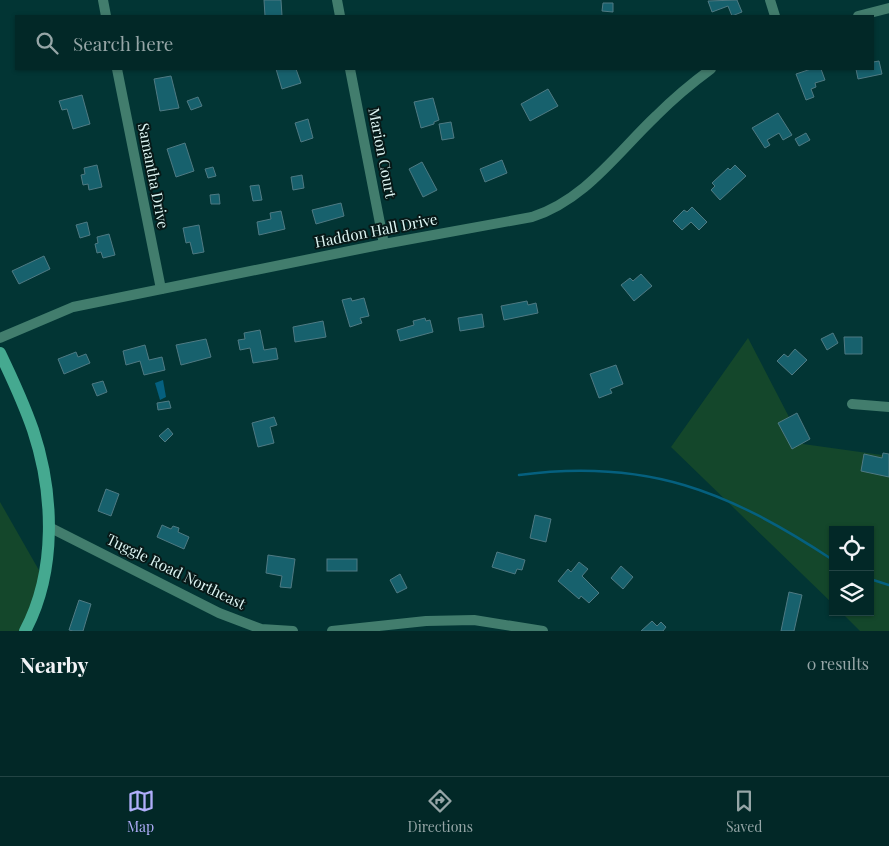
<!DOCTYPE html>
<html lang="en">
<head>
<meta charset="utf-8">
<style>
  :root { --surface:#022827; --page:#0c302f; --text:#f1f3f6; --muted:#96a6a7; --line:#234444; --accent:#b0aefa }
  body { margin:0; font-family:"Playfair Display",serif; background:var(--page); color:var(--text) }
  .controls { position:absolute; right:15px; bottom:15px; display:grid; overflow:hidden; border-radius:0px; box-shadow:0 1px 4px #0004 }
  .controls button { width:45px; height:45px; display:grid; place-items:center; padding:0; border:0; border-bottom:1px solid var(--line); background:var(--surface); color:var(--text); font:25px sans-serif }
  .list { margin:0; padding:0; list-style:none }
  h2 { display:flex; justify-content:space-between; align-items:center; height:65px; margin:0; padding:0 20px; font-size:21px }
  h2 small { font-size:16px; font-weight:400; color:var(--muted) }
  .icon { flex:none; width:28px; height:28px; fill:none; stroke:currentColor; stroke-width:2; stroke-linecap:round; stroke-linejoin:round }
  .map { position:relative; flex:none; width:889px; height:631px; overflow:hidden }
  .search { position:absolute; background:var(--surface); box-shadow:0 1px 4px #0004; left:15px; right:15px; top:15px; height:55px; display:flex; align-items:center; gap:12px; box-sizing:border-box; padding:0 18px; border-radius:0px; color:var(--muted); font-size:19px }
  .sheet { height:145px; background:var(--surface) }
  nav { display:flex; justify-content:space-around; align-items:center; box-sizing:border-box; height:70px; border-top:1px solid var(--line); background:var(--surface); font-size:14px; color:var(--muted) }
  nav a { display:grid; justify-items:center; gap:2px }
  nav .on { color:var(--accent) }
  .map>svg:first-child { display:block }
</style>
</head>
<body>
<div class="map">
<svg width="889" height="631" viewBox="0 0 889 631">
  <rect width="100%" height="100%" fill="#023534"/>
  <g fill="#14472b">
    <polygon points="748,338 803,444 889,456 889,631 860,631 841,612 870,612 870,530 833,530 833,604 671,447"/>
    <polygon points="0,502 48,586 29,631 0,631"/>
  </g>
  <polygon fill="#05607f" points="163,380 166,397 160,400 155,383"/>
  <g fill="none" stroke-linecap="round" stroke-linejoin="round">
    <g stroke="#05607f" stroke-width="2.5">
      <path d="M 519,475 C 647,458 728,491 833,560"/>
      <polyline points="870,579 889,585"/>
    </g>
  </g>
  <g fill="#17616d" stroke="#4f7a83">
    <polygon points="264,0 281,0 282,16 265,16"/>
    <polygon points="737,0 742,12 732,16 728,6 712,12 708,1"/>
    <polygon points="603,3 613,3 613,12 602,11"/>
    <polygon points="879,61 882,74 858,79 856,69 873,69 873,62"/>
    <polygon points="276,69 296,69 301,83 282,89"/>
    <polygon points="811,69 821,69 825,80 815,83 816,87 811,89 814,97 806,100 796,74"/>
    <polygon points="171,76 179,108 160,111 154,79"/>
    <polygon points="548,89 558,106 530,121 521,104"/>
    <polygon points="82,95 90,124 73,129 67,109 62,110 59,101"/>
    <polygon points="198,97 202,106 191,110 187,101"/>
    <polygon points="433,98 439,120 434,122 434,124 421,128 414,102"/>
    <polygon points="778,113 792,135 783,140 779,133 767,140 770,145 765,148 752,128"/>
    <polygon points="308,119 313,138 301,142 295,123"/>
    <polygon points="451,122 454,138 442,140 439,124"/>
    <polygon points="806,133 810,140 799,146 795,139"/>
    <polygon points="185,143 194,171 176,177 167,149"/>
    <polygon points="502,160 507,173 485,182 480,169"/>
    <polygon points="422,162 437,190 423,197 409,169"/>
    <polygon points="97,165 102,187 89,190 88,184 83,185 81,175 85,174 84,168"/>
    <polygon points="735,165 746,176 720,200 711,190 715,186 712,183 728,168 730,170"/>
    <polygon points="213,167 216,176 208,178 205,169"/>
    <polygon points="302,175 304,188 293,190 291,177"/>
    <polygon points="259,185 262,200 253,201 250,186"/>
    <polygon points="219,194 220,204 211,204 210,195"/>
    <polygon points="341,203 344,216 316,224 312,210"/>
    <polygon points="692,207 707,222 699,230 691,222 682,230 673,221 684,210 687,212"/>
    <polygon points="281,211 285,229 259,235 257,222 271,219 270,213"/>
    <polygon points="87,222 90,235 80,238 76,225"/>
    <polygon points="199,225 204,252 193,254 190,242 186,243 183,228"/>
    <polygon points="109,234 115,255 103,258 101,252 97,253 95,244 98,243 97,237"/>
    <polygon points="44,256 50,269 19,284 12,271"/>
    <polygon points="641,274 652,286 634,301 621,285 630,278 633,281"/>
    <polygon points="351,298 352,301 364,298 369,316 360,318 362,323 350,327 342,300"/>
    <polygon points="527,301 528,305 536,303 538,313 504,320 501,306"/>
    <polygon points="482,314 484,327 460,331 458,318"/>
    <polygon points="425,318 426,321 430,320 433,332 400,341 397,330 414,325 413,321"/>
    <polygon points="323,321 326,337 295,342 293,327"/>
    <polygon points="260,330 264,350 276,348 278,359 253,363 250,348 240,350 238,340 245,339 244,333"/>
    <polygon points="833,333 838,343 827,350 821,339"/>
    <polygon points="844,337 862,337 862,354 845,354"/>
    <polygon points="206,339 211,357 181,365 176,345"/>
    <polygon points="145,345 149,360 162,357 165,370 144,375 140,361 126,365 123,351"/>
    <polygon points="795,349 807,360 792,375 777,361 784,354 788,357"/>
    <polygon points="76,352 78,357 86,354 90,363 64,374 58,359"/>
    <polygon points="616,365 623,384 610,389 612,393 599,398 590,374"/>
    <polygon points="103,381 107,392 97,396 92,384"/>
    <polygon points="169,401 171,408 158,410 157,403"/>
    <polygon points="797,413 810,439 792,449 778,423"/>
    <polygon points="274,417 277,425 270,427 274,443 258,447 252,423"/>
    <polygon points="168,428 173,434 165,442 159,436"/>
    <polygon points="883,453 889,454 889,477 861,471 864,454 882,458"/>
    <polygon points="106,489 119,494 111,516 98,511"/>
    <polygon points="535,515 551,519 546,542 530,538"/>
    <polygon points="162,525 171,529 173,526 179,528 178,532 189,537 184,549 157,537"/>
    <polygon points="497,552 525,560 522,570 517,569 515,574 492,567"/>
    <polygon points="268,555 295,559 291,588 280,587 282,576 266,573"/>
    <rect x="327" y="559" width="30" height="12"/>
    <polygon points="579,562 588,569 582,576 599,593 589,603 581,596 579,599 558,581 568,569 571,572"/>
    <polygon points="621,566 633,577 623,589 611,578"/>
    <polygon points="400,574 407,588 397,593 390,580"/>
    <polygon points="789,592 802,595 794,631 781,631"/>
    <polygon points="79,600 91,604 83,631 73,631 69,630"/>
    <polygon points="652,621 657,626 661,622 666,627 663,631 641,631"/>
  </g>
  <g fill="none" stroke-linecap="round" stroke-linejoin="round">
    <g stroke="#427d6d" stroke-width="10">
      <polyline points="103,0 106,16"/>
      <polyline points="337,0 340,16"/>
      <polyline points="770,0 775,16"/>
      <polyline points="858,16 889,8"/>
      <polyline points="117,69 161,289"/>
      <polyline points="350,69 384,244"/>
      <path d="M 0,338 L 73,307 L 384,244 L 532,217 C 585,200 617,153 656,116 C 673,99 692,83 711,69"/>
      <polyline points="852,404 889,407"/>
      <polyline points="49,527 219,613 261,629 293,631"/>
      <polyline points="332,631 426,621 474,620 543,631"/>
    </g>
    <path stroke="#45a990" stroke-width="12" d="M 0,353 C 12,378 24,404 33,430 C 54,493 57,571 25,631"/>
  </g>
  <g text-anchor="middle" stroke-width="4" stroke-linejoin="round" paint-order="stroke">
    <g font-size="15" fill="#def6f4" stroke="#071918">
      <text transform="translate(382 153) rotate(79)" y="5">Marion Court</text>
      <text transform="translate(153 176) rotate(79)" y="5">Samantha Drive</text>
      <text transform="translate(376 231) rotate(-11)" y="5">Haddon Hall Drive</text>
      <text transform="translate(176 572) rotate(26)" y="5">Tuggle Road Northeast</text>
    </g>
  </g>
</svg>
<div class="controls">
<button><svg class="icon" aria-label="locate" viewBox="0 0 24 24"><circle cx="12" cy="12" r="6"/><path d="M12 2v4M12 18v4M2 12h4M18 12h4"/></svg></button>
<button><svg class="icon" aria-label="layers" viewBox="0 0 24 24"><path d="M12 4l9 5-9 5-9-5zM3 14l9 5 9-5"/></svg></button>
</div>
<div class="search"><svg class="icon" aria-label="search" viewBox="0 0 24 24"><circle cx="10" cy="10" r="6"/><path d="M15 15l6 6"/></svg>Search here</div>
</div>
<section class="sheet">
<h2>Nearby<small>0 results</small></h2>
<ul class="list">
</ul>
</section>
<nav>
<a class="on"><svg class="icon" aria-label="map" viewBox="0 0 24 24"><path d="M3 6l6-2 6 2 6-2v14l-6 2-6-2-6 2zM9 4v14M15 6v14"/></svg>Map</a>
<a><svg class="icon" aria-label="directions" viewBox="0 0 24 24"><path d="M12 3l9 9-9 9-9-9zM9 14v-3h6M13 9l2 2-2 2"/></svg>Directions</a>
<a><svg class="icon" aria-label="saved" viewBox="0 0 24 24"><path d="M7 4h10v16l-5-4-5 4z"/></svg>Saved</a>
</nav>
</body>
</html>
